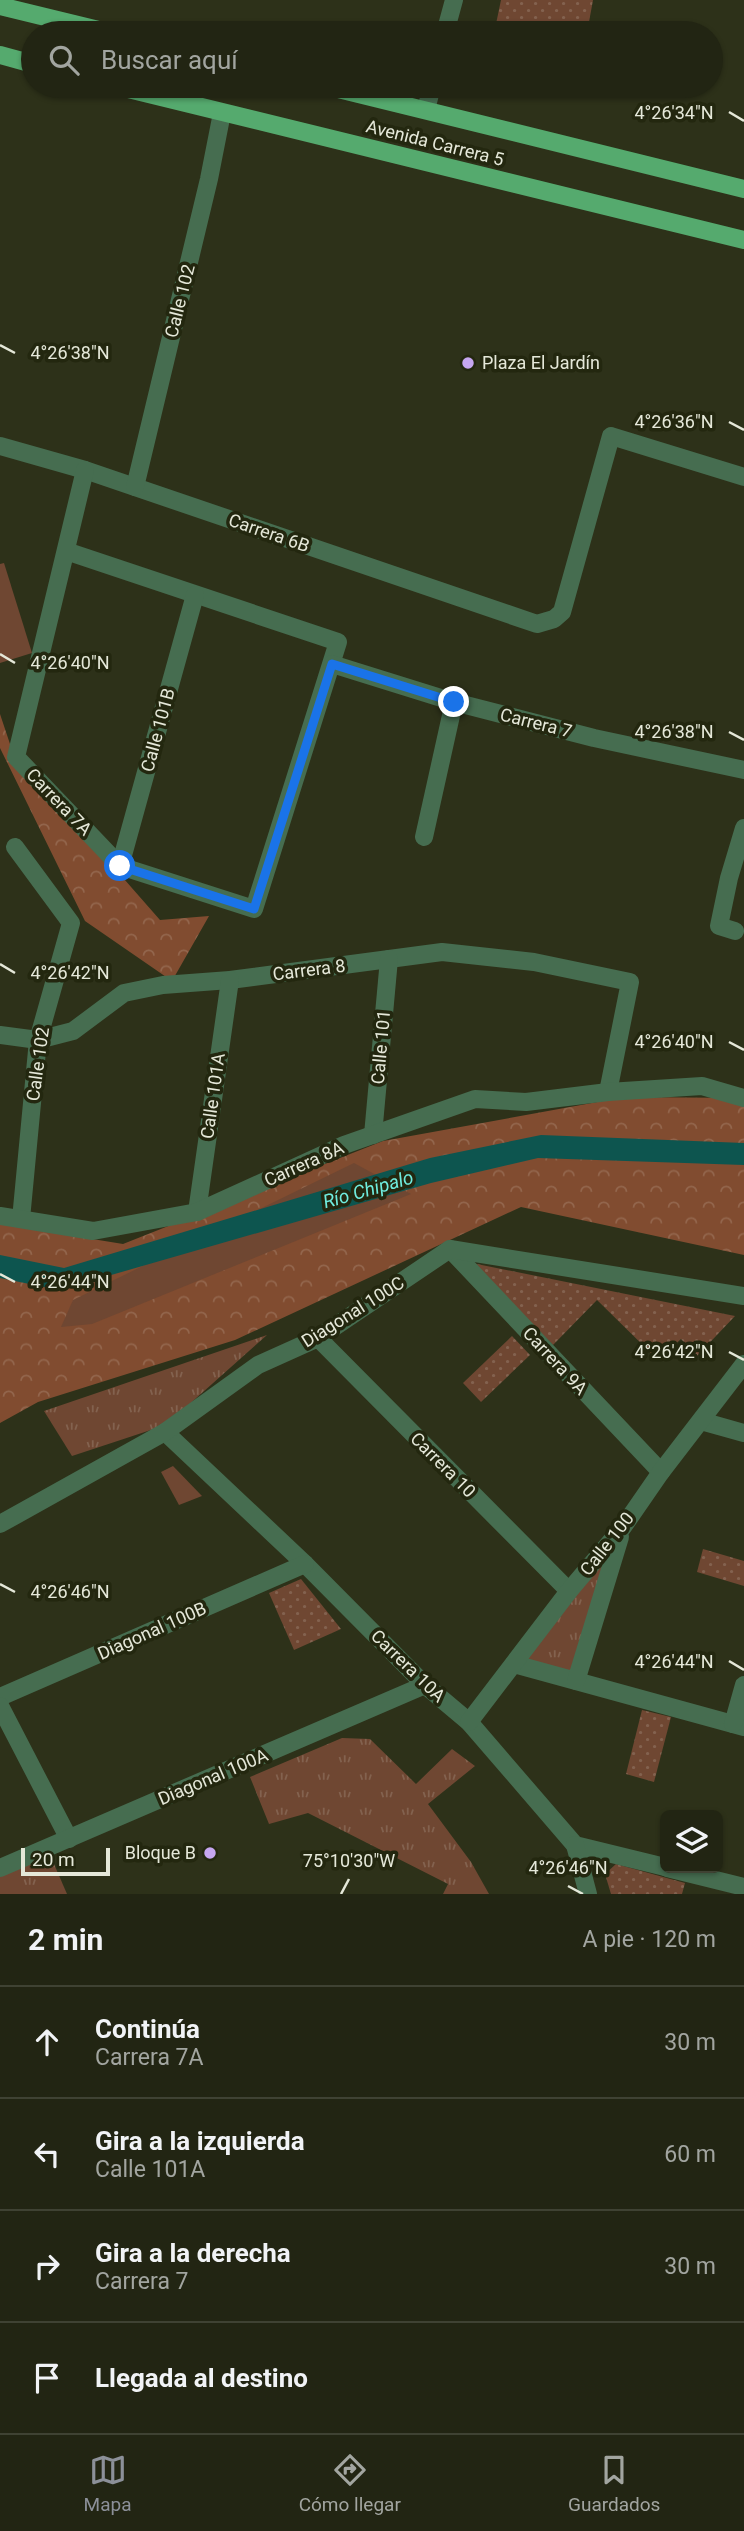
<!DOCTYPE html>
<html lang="es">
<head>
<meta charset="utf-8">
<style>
  :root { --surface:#222513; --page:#2e3121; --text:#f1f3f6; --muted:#a2a5a0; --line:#3f4233; --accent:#8c9099 }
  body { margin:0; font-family:Roboto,sans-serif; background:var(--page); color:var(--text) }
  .controls { position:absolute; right:21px; bottom:21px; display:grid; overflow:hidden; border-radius:10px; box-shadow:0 2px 5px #0004 }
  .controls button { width:63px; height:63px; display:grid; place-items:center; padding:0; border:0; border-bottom:2px solid var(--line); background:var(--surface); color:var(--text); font:35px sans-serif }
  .scale { position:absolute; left:21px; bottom:18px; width:89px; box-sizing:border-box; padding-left:7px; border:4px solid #e5e8d9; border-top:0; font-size:19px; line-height:24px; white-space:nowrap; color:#e5e8d9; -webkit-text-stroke:5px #23270f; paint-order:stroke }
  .stop { position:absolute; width:21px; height:21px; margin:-16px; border:5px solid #1a73e8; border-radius:50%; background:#fff }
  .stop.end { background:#1a73e8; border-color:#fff; box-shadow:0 2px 7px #0008 }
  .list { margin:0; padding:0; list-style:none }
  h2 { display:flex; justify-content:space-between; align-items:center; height:91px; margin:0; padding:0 28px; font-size:30px }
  h2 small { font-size:23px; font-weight:400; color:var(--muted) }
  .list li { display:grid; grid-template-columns:46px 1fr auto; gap:21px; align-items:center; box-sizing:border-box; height:112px; padding:0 28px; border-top:2px solid var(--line) }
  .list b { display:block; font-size:26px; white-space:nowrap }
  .list p { margin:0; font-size:23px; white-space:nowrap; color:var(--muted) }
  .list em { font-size:23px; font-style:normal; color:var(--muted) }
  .icon { flex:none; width:38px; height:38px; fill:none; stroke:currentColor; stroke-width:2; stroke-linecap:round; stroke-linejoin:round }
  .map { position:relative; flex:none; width:744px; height:1894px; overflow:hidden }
  .search { position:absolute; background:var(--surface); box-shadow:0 2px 5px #0004; left:21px; right:21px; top:21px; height:77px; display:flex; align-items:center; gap:18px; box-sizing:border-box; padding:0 24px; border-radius:38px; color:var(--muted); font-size:26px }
  .sheet { height:539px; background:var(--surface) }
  nav { display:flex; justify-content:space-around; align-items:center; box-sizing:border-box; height:98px; border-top:2px solid var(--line); background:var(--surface); font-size:19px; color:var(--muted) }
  nav a { display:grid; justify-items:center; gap:4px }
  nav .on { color:var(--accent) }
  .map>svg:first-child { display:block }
</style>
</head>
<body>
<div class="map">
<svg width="744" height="1894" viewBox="0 0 744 1894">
  <defs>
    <pattern id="grass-dots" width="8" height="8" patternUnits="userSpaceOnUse" patternTransform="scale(1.75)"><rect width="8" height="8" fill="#6f4732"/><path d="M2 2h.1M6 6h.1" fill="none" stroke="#83624f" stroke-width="1.8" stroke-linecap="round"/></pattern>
    <pattern id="forest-crowns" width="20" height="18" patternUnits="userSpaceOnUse" patternTransform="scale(1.75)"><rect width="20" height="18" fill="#814c30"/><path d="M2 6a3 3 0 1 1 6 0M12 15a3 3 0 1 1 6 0" fill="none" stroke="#93664d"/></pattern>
    <pattern id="park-tufts" width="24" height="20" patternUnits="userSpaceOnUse" patternTransform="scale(1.75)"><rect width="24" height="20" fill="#6f4732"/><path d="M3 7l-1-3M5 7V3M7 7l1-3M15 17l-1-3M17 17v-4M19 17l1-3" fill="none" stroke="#83624f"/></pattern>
  </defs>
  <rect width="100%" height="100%" fill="#2d3119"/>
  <g fill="url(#grass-dots)">
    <polygon points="501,0 593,0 587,33 539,33 496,24"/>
    <polygon points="472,1263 735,1316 697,1356 681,1339 658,1360 597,1300 553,1345"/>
    <polygon points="512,1336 530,1355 481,1402 463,1383"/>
    <polygon points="703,1549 744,1561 744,1586 697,1572"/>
    <polygon points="301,1579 341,1629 294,1650 269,1593"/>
    <polygon points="642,1710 671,1717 654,1782 626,1774"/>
    <polygon points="616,1864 685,1883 682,1894 611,1894 605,1874"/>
  </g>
  <g fill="url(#forest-crowns)">
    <polygon points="0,714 16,762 67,814 160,920 209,916 172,981 85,921 0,748"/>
    <polygon points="625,1097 744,1098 744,1255 521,1207 235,1340 38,1402 0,1423 0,1224 123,1244 383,1141"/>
  </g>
  <g fill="url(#park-tufts)">
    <polygon points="267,1335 166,1425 72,1456 44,1411"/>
    <polygon points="623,1527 576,1681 514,1664"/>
    <polygon points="342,1738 370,1739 416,1784 452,1749 475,1766 428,1804 471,1862 489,1894 443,1894 448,1884 308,1813 269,1824 250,1777"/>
    <polygon points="47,1848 67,1894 0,1894 0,1868"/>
  </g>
  <g fill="#6f4732">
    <polygon points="4,563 32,653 0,663 0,564"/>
    <polygon points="354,1163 411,1194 92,1324 61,1327 73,1300"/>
    <polygon points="173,1466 202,1496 179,1505 161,1472"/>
  </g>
  <polygon fill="#0d554f" points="541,1135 744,1143 744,1165 538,1158 431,1183 59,1290 0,1278 0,1255 64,1268 430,1158"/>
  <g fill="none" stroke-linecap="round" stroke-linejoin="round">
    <g stroke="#466d50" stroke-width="18">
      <polyline points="445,33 454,0"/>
      <polyline points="426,110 432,86"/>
      <polyline points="0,446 85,470 537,624 554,619 562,612 611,436 744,477"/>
      <polyline points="135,487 209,179 222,113"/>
      <polyline points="66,551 338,642 254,909 120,866 16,757 85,470"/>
      <polyline points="332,664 454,702 594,738 744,770"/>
      <polyline points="424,837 454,702"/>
      <polyline points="15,847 71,923 38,1040 21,1219"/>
      <polyline points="120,866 195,595"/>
      <polyline points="735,931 719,926 729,878 744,828"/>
      <polyline points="0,1035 38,1040 73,1031 124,993 163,985 230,980 442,952 534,962 630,982 608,1092"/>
      <polyline points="373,1135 389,959"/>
      <polyline points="197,1212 230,980"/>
      <polyline points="0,1216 93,1231 197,1212 344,1145 475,1099 526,1102 608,1092 702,1086 744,1098"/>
      <polyline points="450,1249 661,1472"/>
      <polyline points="318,1338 569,1591"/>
      <polyline points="701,1421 744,1433"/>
      <polyline points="165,1432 305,1564 425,1685 469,1722 575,1845 665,1867"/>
      <polyline points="0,1524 165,1432 258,1365 318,1338 450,1249 744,1296"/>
      <polyline points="514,1664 744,1727"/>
      <polyline points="576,1681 620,1537"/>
      <polyline points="0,1697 305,1564"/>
      <polyline points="0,1706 69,1839"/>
      <polyline points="469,1722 569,1591 623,1527 661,1472 744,1364"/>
      <polyline points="733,1724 744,1685"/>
      <polyline points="575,1845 588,1894"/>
      <polyline points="0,1868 425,1685"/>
      <polyline points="667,1868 744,1887"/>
    </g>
    <g stroke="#55aa6e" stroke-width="18">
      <polyline points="0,6 111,33"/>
      <polyline points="0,55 33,64"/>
      <polyline points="116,86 744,240"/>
      <polyline points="326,86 744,189"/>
    </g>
  </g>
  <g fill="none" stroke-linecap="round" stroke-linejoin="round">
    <polyline stroke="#1a73e8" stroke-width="9" points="120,866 254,909 332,664 454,702"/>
  </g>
  <path fill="none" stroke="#e5e8d9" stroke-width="2.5" d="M 729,112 L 744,121M 0,345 L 15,353M 729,422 L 744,430M 0,654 L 15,663M 729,732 L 744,740M 0,964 L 15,973M 729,1042 L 744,1050M 0,1274 L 15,1282M 729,1352 L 744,1360M 0,1584 L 15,1592M 729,1661 L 744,1670M 568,1886 L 583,1894M 341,1894 L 349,1879"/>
  <g fill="#c6a6f0" stroke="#23270f" stroke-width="2.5">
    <circle cx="468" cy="363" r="7"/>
    <circle cx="210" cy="1853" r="7"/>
  </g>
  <g text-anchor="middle" stroke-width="7" stroke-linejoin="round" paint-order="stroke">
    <g font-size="18" fill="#e5e8d9" stroke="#23270f">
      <text transform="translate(435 143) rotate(14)" y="6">Avenida Carrera 5</text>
      <text transform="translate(180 301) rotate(-76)" y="6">Calle 102</text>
      <text transform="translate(269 533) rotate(19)" y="6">Carrera 6B</text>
      <text transform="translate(536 723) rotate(14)" y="6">Carrera 7</text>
      <text transform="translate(158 730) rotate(-75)" y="6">Calle 101B</text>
      <text transform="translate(59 802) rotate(46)" y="6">Carrera 7A</text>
      <text transform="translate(309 970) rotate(-7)" y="6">Carrera 8</text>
      <text transform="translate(381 1047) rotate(-85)" y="6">Calle 101</text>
      <text transform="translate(38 1064) rotate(-82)" y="6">Calle 102</text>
      <text transform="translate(213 1096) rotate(-82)" y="6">Calle 101A</text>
      <text transform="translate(304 1164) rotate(-24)" y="6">Carrera 8A</text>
      <text transform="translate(353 1312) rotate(-32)" y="6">Diagonal 100C</text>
      <text transform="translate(555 1361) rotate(47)" y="6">Carrera 9A</text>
      <text transform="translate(443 1465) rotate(45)" y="6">Carrera 10</text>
      <text transform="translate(607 1544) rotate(-52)" y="6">Calle 100</text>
      <text transform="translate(152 1631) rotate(-24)" y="6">Diagonal 100B</text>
      <text transform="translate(408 1666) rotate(44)" y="6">Carrera 10A</text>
      <text transform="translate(213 1777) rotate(-23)" y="6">Diagonal 100A</text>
    </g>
    <g font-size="18" fill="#e5e8d9" stroke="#23270f" text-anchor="start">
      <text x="482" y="369">Plaza El Jardín</text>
      <text x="196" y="1859" text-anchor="end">Bloque B</text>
    </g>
    <g font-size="19" font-style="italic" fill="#6fecde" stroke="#23270f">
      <text transform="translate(368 1189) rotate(-16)" y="7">Río Chipalo</text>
    </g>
  </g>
  <g font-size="18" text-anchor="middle" fill="#e5e8d9" stroke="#23270f" stroke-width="7" stroke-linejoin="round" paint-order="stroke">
    <text x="674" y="119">4°26'34"N</text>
    <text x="70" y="359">4°26'38"N</text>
    <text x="674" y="428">4°26'36"N</text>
    <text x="70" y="669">4°26'40"N</text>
    <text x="674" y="738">4°26'38"N</text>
    <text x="70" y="979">4°26'42"N</text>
    <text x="674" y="1048">4°26'40"N</text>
    <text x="70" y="1288">4°26'44"N</text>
    <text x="674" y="1358">4°26'42"N</text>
    <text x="70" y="1598">4°26'46"N</text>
    <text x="674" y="1668">4°26'44"N</text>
    <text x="349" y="1867">75°10'30"W</text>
    <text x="568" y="1874">4°26'46"N</text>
  </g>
</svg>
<div class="controls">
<button><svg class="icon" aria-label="layers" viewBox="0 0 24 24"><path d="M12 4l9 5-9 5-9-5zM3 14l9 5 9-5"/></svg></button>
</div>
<div class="scale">20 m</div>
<div class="stop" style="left:120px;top:866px"></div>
<div class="stop end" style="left:454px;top:702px"></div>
<div class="search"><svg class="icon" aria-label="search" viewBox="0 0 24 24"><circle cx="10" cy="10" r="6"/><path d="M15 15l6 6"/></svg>Buscar aquí</div>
</div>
<section class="sheet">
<h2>2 min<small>A pie · 120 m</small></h2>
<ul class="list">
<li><svg class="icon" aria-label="ahead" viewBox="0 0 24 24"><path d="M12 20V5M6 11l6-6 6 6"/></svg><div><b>Continúa</b><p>Carrera 7A</p></div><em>30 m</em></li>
<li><svg class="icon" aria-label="left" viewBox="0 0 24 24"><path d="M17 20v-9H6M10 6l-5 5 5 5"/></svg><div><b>Gira a la izquierda</b><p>Calle 101A</p></div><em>60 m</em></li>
<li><svg class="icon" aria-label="right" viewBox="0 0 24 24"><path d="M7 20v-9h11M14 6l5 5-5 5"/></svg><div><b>Gira a la derecha</b><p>Carrera 7</p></div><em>30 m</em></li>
<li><svg class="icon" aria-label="arrive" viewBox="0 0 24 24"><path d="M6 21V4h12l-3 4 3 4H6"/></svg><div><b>Llegada al destino</b></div></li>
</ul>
</section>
<nav>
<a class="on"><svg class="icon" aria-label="map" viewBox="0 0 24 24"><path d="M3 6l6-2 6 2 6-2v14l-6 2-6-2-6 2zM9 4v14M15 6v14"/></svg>Mapa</a>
<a><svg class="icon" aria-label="directions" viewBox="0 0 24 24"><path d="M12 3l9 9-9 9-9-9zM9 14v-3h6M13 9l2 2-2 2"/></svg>Cómo llegar</a>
<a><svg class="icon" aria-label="saved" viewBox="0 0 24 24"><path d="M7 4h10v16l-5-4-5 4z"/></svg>Guardados</a>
</nav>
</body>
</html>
